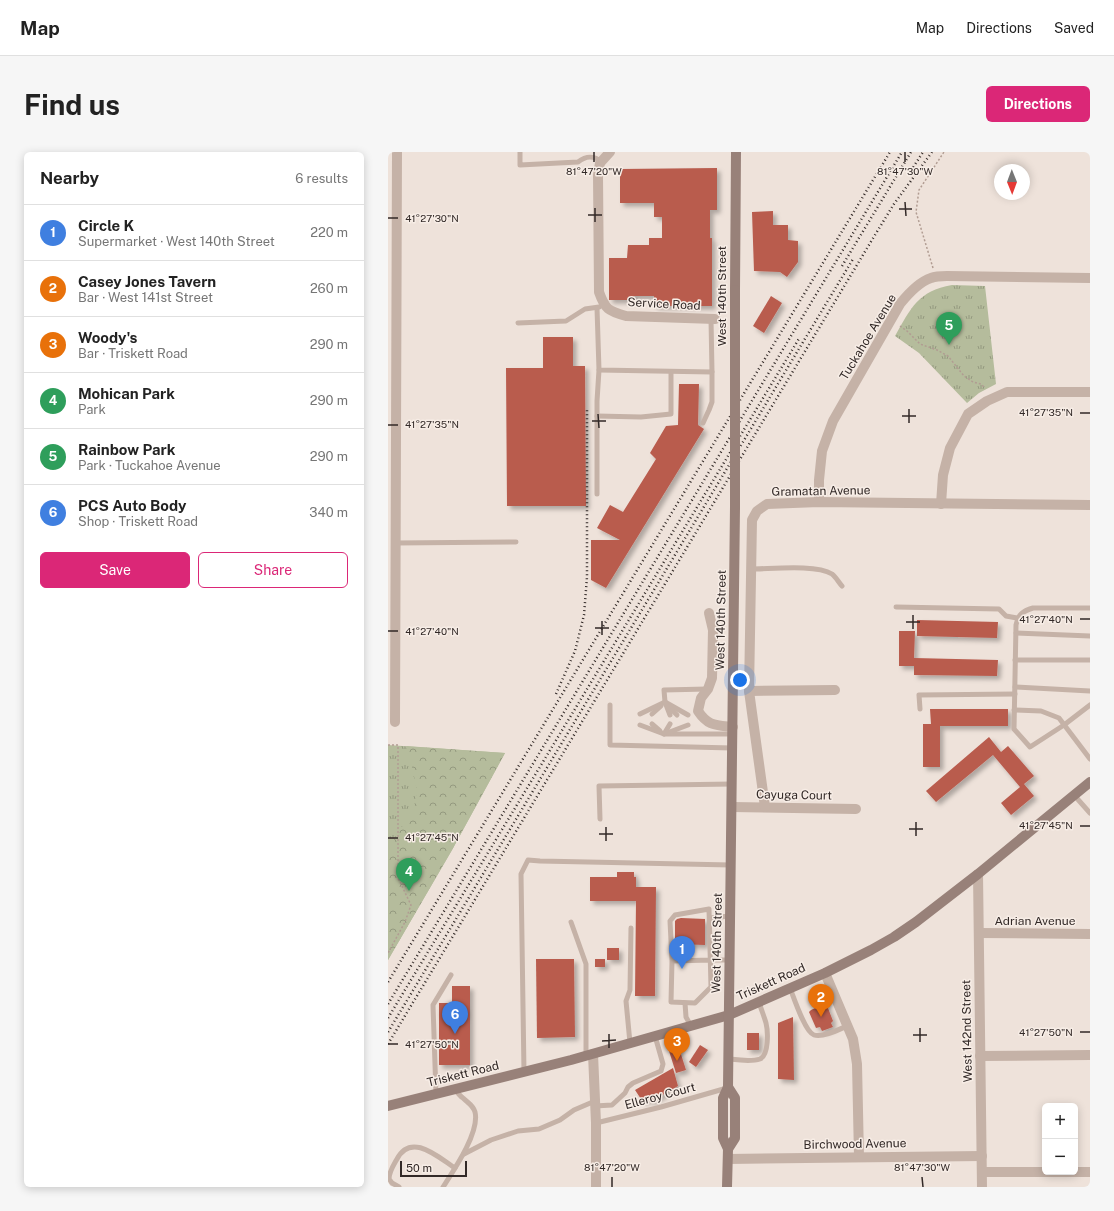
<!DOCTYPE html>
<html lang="en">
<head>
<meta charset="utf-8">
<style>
  :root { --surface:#fff; --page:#f6f6f6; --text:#222; --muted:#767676; --line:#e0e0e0; --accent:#db2777 }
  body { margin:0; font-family:"Public Sans",sans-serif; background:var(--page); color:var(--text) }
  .controls { position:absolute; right:12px; bottom:12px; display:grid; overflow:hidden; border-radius:6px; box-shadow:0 2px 10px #0003 }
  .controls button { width:36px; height:36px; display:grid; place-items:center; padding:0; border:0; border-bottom:1px solid var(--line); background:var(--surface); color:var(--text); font:20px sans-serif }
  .compass { position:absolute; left:606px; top:12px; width:36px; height:36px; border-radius:50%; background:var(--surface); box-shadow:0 2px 10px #0003; rotate:179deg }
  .scale { position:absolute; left:12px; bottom:10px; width:67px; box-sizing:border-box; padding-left:4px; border:2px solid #322927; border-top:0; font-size:11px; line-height:14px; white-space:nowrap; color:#322927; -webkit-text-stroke:3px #f7ede6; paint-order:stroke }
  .you { position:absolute; left:352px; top:528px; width:14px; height:14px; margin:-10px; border:3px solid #fff; border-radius:50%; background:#1a73e8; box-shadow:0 0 0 6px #1a73e833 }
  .badge { display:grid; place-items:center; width:26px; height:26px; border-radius:50%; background:var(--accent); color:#fff; font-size:13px; font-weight:700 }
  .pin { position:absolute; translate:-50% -33px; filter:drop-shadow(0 1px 2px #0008) }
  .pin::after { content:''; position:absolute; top:21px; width:14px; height:12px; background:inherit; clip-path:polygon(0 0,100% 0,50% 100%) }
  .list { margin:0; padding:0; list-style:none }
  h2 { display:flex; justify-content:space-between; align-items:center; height:52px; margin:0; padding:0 16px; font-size:17px }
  h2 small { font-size:13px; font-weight:400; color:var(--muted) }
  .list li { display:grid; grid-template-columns:26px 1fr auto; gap:12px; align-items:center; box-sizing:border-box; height:56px; padding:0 16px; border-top:1px solid var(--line) }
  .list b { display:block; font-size:15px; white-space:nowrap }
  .list p { margin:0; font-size:13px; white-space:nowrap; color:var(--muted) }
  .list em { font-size:13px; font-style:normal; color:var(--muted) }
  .actions { display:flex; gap:8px; padding:12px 16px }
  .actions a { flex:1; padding:9px 0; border:1px solid var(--accent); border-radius:6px; text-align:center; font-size:14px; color:var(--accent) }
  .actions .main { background:var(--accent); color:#fff }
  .map { position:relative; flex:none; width:702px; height:1035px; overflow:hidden; border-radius:6px }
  header { display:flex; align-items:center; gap:24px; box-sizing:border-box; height:56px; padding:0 20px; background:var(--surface); border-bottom:1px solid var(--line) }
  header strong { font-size:19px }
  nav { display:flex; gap:22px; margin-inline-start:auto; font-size:14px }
  .intro { display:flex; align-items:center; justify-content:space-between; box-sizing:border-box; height:96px; padding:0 24px }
  h1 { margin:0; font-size:28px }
  .button { padding:10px 18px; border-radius:6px; background:var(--accent); color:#fff; font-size:14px; font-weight:700 }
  main { display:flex; gap:24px; padding:0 24px }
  aside { flex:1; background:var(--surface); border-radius:6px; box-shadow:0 2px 10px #0003 }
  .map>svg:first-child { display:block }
</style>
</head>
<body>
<header>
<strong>Map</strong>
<nav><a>Map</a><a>Directions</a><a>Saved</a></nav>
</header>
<div class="intro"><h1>Find us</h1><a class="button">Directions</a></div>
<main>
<aside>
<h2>Nearby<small>6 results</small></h2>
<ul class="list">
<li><span class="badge" style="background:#3f7fe0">1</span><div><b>Circle K</b><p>Supermarket · West 140th Street</p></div><em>220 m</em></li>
<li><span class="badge" style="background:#e8710a">2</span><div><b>Casey Jones Tavern</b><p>Bar · West 141st Street</p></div><em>260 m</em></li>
<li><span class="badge" style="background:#e8710a">3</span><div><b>Woody's</b><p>Bar · Triskett Road</p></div><em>290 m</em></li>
<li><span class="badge" style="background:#2e9e5b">4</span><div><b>Mohican Park</b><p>Park</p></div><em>290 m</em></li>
<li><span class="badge" style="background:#2e9e5b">5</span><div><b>Rainbow Park</b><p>Park · Tuckahoe Avenue</p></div><em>290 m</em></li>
<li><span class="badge" style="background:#3f7fe0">6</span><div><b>PCS Auto Body</b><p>Shop · Triskett Road</p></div><em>340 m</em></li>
</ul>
<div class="actions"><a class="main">Save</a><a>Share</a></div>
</aside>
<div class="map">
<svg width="702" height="1035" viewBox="0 0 702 1035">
  <defs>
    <pattern id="grass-tufts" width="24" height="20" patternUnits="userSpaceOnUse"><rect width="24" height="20" fill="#b5bc9c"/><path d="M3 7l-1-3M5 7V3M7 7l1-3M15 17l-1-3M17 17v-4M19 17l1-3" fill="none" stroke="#94997f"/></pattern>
    <pattern id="forest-crowns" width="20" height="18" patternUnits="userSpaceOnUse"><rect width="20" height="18" fill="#b5bc9c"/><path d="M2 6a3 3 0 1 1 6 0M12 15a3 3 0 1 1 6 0" fill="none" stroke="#94997f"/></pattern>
    <filter id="shadow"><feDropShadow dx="3.5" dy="3.5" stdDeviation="2" flood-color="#0004"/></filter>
  </defs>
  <rect width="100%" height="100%" fill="#eee2da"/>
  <g fill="url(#grass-tufts)">
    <path d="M 564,133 L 597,134 L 608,232 L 591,241 L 579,251 L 531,201 L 507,184 C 523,156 530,139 564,133 Z"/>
    <polygon points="0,593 117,601 64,698 0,808"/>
  </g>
  <polygon fill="url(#forest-crowns)" points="18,594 117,601 64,698 0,808 0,698 26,655 29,639 25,619"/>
  <g fill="#b95b4d" filter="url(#shadow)">
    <polygon points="329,16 329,58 322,58 322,86 324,86 324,154 266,154 266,144 246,144 246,148 221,148 221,106 239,106 240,93 261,93 261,86 274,86 274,65 266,65 266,51 232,51 232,17"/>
    <polygon points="385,59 385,73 400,73 400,88 410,89 410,110 399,125 392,120 366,119 364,60"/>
    <polygon points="383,144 394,151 376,181 365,174"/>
    <polygon points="155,185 185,185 185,214 197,214 198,354 119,354 118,216 155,216"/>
    <polygon points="291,232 311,232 310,273 316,277 218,436 203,428 203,388 232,388 209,376 222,353 235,360 268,307 262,301 278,274 290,273"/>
    <polygon points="529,468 610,470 609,486 529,484"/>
    <polygon points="511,479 527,479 526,506 610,508 609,524 526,523 526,514 511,514"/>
    <polygon points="542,557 620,557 620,574 552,574 552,615 535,615 535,572 543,572"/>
    <polygon points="601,585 613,600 620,594 646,624 636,632 646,644 623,663 613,651 632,635 605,603 548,650 538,639"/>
    <polygon points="229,720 246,720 246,725 248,725 248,735 268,735 267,844 247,844 248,749 202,749 202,725 229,725"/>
    <polygon points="293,766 317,767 317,793 287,792 287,769 289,767"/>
    <rect x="219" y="796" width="12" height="12"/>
    <polygon points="148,807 186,807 187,885 149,886"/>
    <rect x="207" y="807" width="10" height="8"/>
    <polygon points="64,834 82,834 82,913 51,913 51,851 64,851"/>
    <polygon points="438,851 445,869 443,871 445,875 434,879 432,875 428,876 421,860 423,858"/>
    <polygon points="405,865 406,928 390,927 390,871"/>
    <rect x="359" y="881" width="12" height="17"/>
    <polygon points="312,893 320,898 308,915 301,910"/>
    <polygon points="291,896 298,918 288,921 281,899"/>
    <polygon points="285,916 290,934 262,950 261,946 255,950 247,938"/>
  </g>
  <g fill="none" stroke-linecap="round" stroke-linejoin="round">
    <g stroke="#b19c92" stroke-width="1.5" stroke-dasharray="2 2" stroke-linecap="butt">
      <polyline points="545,116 528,60 531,38 556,0"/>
      <polyline points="512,174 519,179 532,192 549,198 560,204 576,224 585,230 593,232 597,236"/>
      <polyline points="0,593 10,593 10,726 23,753 17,770 0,801"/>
    </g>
    <g stroke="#c5b2a7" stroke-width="5">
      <path d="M 132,0 L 132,13 L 190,10 C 198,4 205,3 214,10"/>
      <polyline points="209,156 211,218 324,220 323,167"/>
      <polyline points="130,171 178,169 197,157 211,155"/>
      <polyline points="209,264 253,265 283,262 283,220"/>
      <polyline points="315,271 321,258 324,250 324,220"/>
      <polyline points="209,342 209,249 211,218"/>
      <polyline points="8,391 128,390"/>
      <path d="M 363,417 C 383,417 428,412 444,422 C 448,425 451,431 454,434"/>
      <polyline points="508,455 611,457 618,464 629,466"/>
      <path d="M 702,456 L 645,456 C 635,459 630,462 628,473 L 626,577 L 642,595 L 676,573 L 702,553"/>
      <polyline points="628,481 702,484"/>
      <polyline points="627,508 702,508"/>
      <polyline points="627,535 702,539"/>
      <polyline points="277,550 300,563"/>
      <polyline points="222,553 222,593 344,596"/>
      <polyline points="280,554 289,563"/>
      <polyline points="532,557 531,543 627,542"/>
      <polyline points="626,558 653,559 671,566 702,607"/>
      <polyline points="252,562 277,550"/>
      <polyline points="264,562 273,554"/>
      <polyline points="282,563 277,550 276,538 319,537"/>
      <polyline points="264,572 272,579"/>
      <polyline points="252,573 276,582 345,582"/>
      <polyline points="279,581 300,573"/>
      <polyline points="276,582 282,572"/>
      <polyline points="686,643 702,661"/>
      <polyline points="212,667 211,634 344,632"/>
      <polyline points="322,766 342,764"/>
      <polyline points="183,770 198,812 198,904"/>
      <polyline points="284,809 282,769 287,763 321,757 323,835 307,851 283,850 284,809 323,808 342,808"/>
      <path d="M 402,836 C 406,846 417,880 426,883 C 435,886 452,877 459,874"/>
      <polyline points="297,851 298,865 303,874"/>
      <polyline points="242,891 238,849 242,838 243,776"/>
      <path d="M 341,907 C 350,908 363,910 372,907 C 381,903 380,879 378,871 C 376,864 373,857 371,850"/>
      <polyline points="136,920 133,722 140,708 152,709 343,713"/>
      <polyline points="48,942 45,853 63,823"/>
      <polyline points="207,954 224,953 237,941 240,935 245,931 273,919 275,912 267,884"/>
      <polyline points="208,971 273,955 339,936"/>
      <polyline points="76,1002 103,988 130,979 151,977 172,968 186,958 207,949"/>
      <path d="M 11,1035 L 4,1031 L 1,1027 C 1,1020 5,1014 9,1007 C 23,980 50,1005 67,1016"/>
      <path d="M 55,1035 C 66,1018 92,980 87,960 C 85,953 80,951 75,946 C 72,944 69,940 67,937"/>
    </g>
    <g stroke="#c5b2a7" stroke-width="10">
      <path d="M 222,0 L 212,11 L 210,23 L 211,140 C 217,157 220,159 238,164 L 327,167"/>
      <path d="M 431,350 L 431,328 L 434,299 L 445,269 L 512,152 C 520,142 531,130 543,126 C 548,124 554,124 559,124 L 702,126"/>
      <polyline points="553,352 555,323 562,296 580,262 599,249 619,240 702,240"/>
      <path d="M 321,461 L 325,478 L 324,526 L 320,537 L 313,546 L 310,559 C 320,574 327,573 345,575"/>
      <polyline points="361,539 447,538"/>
      <polyline points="7,570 9,0"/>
      <polyline points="344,655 468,657"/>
      <polyline points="377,655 361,539 364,368 369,359 379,352 431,350 702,353"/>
      <polyline points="590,722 594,1035"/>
      <polyline points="591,781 702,782"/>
      <polyline points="437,821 465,887 469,912 471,1005"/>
      <polyline points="205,902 208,971 208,1035"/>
      <polyline points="592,904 702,903"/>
      <polyline points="340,1007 594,1004"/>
      <polyline points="594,1020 702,1020"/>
    </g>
    <g stroke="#988179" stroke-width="10">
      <polyline points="347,138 348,0"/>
      <polyline points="0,954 183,908 341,863 437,821 483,798 506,785 528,770 590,722 702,630"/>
      <polyline points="340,997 347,986 347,946 340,935"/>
      <polyline points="339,1035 340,997 335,986 335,946 340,935 347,355"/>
    </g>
    <g stroke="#322927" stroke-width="2.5" stroke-dasharray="1 3" stroke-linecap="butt">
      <polyline points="521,22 535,0"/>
      <polyline points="454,114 523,0"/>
      <polyline points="168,542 187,499 196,463 199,425 199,257"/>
      <polyline points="0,830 502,0"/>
      <polyline points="0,852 514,0"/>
      <polyline points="0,866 412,185"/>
      <polyline points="0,880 465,107"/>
      <polyline points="0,892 490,78 506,52 544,0"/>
    </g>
    <polyline stroke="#988179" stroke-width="10" points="347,355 347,138"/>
  </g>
  <path fill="none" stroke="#322927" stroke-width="1.5" d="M 206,0 L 206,10M 517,0 L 517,10M 517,50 L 518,64M 207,56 L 207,70M 511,57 L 524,57M 200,63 L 214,63M 0,66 L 10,66M 521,257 L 521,271M 692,261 L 702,261M 210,262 L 211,276M 514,264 L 528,264M 204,269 L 218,269M 0,273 L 10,273M 525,463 L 525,477M 692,467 L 702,467M 214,469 L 214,483M 518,470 L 532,470M 207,476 L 221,476M 0,479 L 10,479M 528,670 L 528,684M 692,674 L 702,674M 218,675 L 218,689M 521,677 L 535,677M 211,682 L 225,682M 0,686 L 10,686M 532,876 L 532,890M 692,880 L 702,880M 221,882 L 221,896M 525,883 L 539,883M 214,889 L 228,888M 0,892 L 10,892M 224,1025 L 224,1035M 534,1025 L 535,1035"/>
  <g text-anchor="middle" stroke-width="3" stroke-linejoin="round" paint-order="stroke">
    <g font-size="12" fill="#322927" stroke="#f7ede6">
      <text transform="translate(334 144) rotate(-90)" y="4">West 140th Street</text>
      <text transform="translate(276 152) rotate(3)" y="4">Service Road</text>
      <text transform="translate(480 185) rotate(-59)" y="4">Tuckahoe Avenue</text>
      <text transform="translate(433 339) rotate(-1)" y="4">Gramatan Avenue</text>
      <text transform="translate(333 468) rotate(-89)" y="4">West 140th Street</text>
      <text transform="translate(406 643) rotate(1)" y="4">Cayuga Court</text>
      <text x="647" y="773">Adrian Avenue</text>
      <text transform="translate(329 791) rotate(-89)" y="4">West 140th Street</text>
      <text transform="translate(383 830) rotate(-24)" y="4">Triskett Road</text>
      <text transform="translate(579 879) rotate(-91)" y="4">West 142nd Street</text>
      <text transform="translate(75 922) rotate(-14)" y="4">Triskett Road</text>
      <text transform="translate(272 944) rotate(-15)" y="4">Elleroy Court</text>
      <text transform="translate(467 992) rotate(-1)" y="4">Birchwood Avenue</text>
    </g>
  </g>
  <g font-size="10" text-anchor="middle" fill="#322927" stroke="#f7ede6" stroke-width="3" stroke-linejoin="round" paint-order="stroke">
    <text x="206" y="23">81°47'20"W</text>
    <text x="517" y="23">81°47'30"W</text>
    <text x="44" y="70">41°27'30"N</text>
    <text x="658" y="264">41°27'35"N</text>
    <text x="44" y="276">41°27'35"N</text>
    <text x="658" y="471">41°27'40"N</text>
    <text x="44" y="483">41°27'40"N</text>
    <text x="658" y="677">41°27'45"N</text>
    <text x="44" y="689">41°27'45"N</text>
    <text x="658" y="884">41°27'50"N</text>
    <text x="44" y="896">41°27'50"N</text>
    <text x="224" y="1019">81°47'20"W</text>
    <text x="534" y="1019">81°47'30"W</text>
  </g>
</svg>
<div class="controls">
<button>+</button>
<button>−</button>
</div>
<svg class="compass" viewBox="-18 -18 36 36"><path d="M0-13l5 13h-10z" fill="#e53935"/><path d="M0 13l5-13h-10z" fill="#767676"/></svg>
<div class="scale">50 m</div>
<div class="you"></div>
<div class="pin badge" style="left:294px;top:817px;background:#3f7fe0">1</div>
<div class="pin badge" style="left:433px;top:865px;background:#e8710a">2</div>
<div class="pin badge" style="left:289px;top:909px;background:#e8710a">3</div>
<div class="pin badge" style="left:21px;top:739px;background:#2e9e5b">4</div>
<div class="pin badge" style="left:561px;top:193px;background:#2e9e5b">5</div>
<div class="pin badge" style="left:67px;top:882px;background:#3f7fe0">6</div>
</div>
</main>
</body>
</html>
